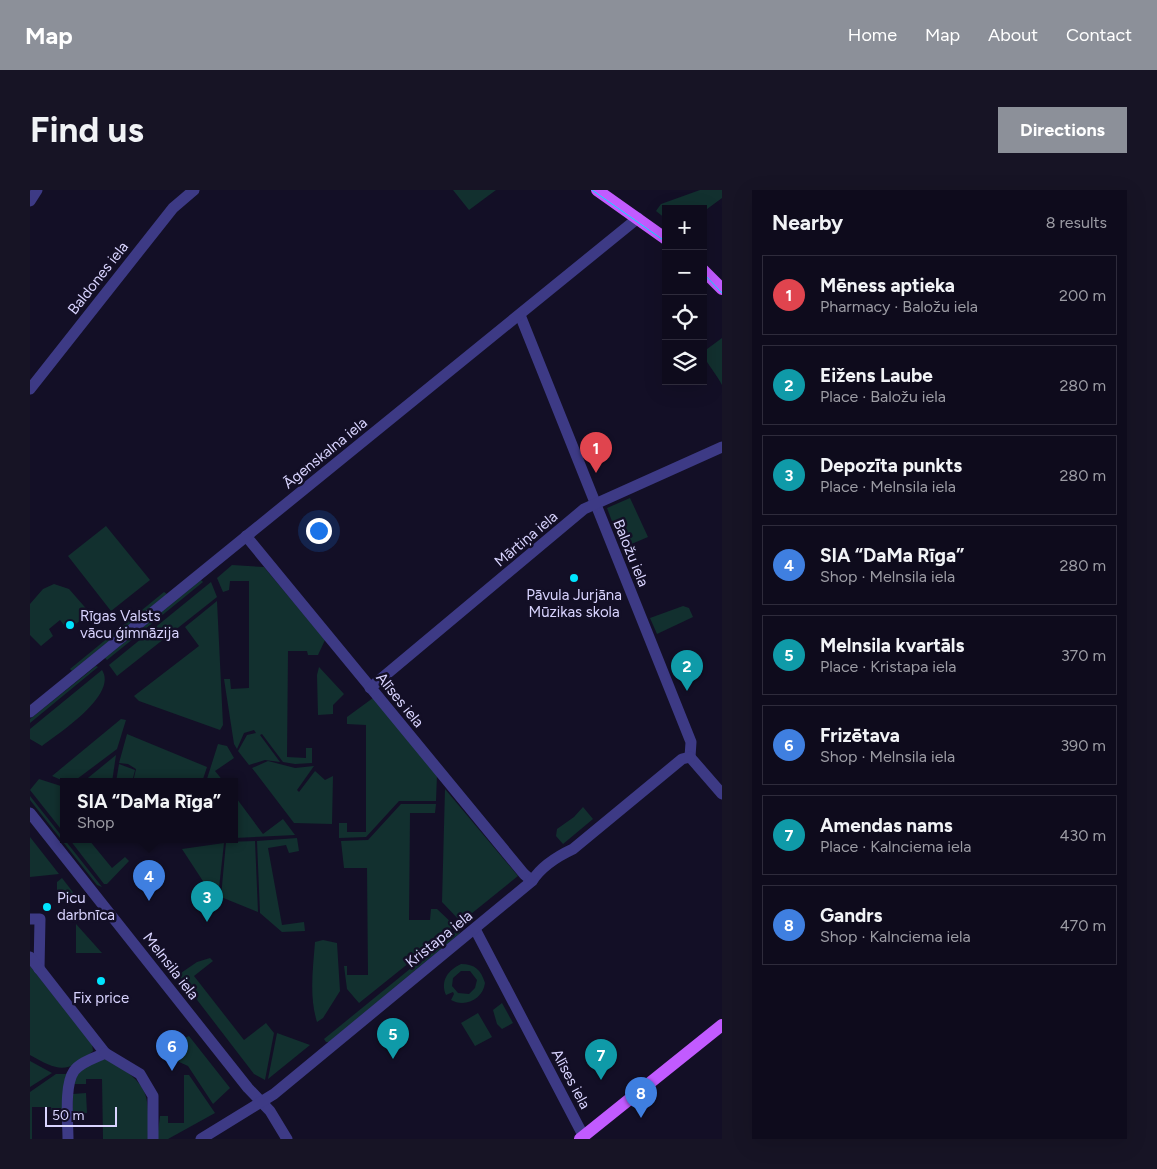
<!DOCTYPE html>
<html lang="en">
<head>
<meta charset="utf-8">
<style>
  :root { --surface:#0e0b1c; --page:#171425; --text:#f1f3f6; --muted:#9b9ba3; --line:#2e2b3b; --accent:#8c9099 }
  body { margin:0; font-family:Figtree,sans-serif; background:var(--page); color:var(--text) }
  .controls { position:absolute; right:15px; top:15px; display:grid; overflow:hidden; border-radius:0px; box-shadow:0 5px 20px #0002 }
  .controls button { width:45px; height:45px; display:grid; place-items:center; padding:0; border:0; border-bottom:1px solid var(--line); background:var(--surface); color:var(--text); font:25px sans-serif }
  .scale { position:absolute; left:15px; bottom:12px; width:72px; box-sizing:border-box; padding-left:5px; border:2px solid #d9d4ff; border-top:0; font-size:14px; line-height:18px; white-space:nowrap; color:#d9d4ff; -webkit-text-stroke:4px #130f26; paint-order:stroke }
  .you { position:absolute; left:288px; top:340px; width:18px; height:18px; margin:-12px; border:4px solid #fff; border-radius:50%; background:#1a73e8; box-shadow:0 0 0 8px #1a73e833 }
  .badge { display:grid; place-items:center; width:32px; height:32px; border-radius:50%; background:var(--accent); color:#fff; font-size:16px; font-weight:700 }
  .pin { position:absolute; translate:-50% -41px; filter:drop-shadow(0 1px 2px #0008) }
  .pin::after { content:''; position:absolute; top:26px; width:18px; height:15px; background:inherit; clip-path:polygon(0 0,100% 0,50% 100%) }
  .popup { position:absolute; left:30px; top:588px; width:178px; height:65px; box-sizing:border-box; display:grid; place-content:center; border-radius:0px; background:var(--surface); filter:drop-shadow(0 1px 4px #0005); font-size:16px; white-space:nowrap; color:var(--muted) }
  .popup b { font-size:19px; color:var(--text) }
  .popup::after { content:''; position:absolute; left:50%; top:100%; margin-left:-10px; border:10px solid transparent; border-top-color:var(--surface) }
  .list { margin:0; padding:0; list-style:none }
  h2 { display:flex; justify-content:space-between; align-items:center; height:65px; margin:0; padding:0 20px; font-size:21px }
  h2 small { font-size:16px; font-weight:400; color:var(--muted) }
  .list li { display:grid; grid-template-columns:32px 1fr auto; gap:15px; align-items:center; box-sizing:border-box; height:80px; margin:0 10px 10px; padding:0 10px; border:1px solid var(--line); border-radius:0px }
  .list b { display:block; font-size:19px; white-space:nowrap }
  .list p { margin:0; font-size:16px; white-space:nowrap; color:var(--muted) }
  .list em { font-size:16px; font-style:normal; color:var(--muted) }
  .icon { flex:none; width:28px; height:28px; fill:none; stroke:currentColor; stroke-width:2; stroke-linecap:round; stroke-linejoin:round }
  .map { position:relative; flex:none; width:692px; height:949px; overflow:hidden; border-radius:0px }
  header { display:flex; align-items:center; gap:30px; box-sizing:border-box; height:70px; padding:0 25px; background:var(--accent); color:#fff }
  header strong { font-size:24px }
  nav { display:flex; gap:28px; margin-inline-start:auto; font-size:18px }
  .intro { display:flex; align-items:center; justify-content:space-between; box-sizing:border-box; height:120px; padding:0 30px }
  h1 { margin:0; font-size:35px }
  .button { padding:12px 22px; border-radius:0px; background:var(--accent); color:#fff; font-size:18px; font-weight:700 }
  main { display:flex; gap:30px; padding:0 30px }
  aside { flex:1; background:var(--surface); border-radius:0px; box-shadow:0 5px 20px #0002 }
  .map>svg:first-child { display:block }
</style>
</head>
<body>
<header>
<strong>Map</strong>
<nav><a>Home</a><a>Map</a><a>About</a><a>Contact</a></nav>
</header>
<div class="intro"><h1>Find us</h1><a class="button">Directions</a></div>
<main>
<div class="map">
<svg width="692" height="949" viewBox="0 0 692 949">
  <rect width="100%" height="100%" fill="#130f26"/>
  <g fill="#12302f" fill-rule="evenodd">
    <polygon points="423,0 466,0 439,20"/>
    <polygon points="670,0 692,0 692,8 673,22 673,19 636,19 636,29 626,21 631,14"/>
    <path d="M 692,148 L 692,195 C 688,186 673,169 673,162 Z"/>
    <polygon points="600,308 618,347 592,358 577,318"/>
    <polygon points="76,336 120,390 81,421 38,366"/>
    <polygon points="202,375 234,377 295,450 288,465 278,465 277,461 258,461 257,567 276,568 276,558 282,558 282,573 265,574 253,572 232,544 230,545 250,572 235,570 219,575 208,561 217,545 226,543 224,540 214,543 207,559 204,554 194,489 200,489 201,499 219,498 219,391 200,391 199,400 193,402 187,388"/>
    <polygon points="171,390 173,392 77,470 75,468"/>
    <polygon points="181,392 187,407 87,486 79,475"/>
    <polygon points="24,394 39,399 60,423 38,440 30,430 19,439 23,446 11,456 0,445 0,414 13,399"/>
    <polygon points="134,402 137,404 42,481 40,479"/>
    <polygon points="187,411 193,535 190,540 109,511 104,506 169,456 155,437"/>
    <polygon points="653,416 659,418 663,427 627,444 620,428"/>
    <polygon points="66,476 68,477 0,533 0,529"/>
    <polygon points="289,477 314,504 303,515 303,524 288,525 287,485"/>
    <path d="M 72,480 C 88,505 29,543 12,556 L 0,549 L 0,539 Z"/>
    <polygon points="343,508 407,585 406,611 369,611 336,647 309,648 309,633 317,633 317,642 336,642 336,535 317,534 317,527"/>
    <polygon points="91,529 96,530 87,559 43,592 36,592 22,586"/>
    <polygon points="97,544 177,577 172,592 103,592 106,579 98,574 89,573"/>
    <polygon points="188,554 197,556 204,568 185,581 194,592 176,592"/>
    <polygon points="86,565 82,592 53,592"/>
    <polygon points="238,571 265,578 284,576 267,600 269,602 285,581 295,590 303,586 302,634 264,633 222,578"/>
    <polygon points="89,574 105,580 102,592 86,592"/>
    <polygon points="9,589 34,597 34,643 0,600"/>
    <polygon points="415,599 488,686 431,732 412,712"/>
    <polygon points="204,605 233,644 253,629 265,645 204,648"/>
    <polygon points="0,606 72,697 67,695 0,610"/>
    <polygon points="371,614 406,614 405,623 380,623 379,730 400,730 401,719 407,719 425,736 329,813 317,799 314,776 317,776 317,785 338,785 337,678 314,678 311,651 338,650"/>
    <polygon points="553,617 563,629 533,654 526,646 527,639 544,627"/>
    <polygon points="0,647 29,684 0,687"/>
    <polygon points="267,648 269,661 259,663 256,655 238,658 252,735 274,732 275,741 252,742 230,723 227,651"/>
    <polygon points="40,650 59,650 82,678 95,667 99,671 77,694 74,694"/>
    <polygon points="225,651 228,722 191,707 196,652"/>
    <polygon points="194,653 188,707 184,708 152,659"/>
    <polygon points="32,688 49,710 27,712 27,692"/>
    <polygon points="46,734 72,763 46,763"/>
    <polygon points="429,739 430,743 299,852 296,852 294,849"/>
    <path d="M 293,750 L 307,753 L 310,801 L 293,828 L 287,832 C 279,806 283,779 285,752 Z"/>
    <polygon points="180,768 183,771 164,786 214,850 236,833 244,843 235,890 224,884 148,785 167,772"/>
    <path d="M 431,774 C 445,774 451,780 455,793 C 453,809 435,818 421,810 L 424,804 L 423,802 L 416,805 C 410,791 418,780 431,774 ZM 431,781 L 440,781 L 447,790 L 445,798 L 439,804 L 428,803 L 422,796 L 423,788 Z"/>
    <path d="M 0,776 L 62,854 L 63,861 C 37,884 28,881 0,865 Z"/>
    <polygon points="472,813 483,833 472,839 467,834 463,820"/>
    <polygon points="448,823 462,847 445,856 431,833"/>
    <polygon points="247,843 280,855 238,889"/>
    <polygon points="159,846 200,898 183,914 158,876 147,871 148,851"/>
    <path d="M 78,868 C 119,897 119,899 118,949 L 73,949 L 72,889 L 56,889 L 56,894 L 43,894 C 46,877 63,873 78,868 Z"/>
    <polygon points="0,871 22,883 0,897"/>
    <polygon points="26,884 40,884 35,923 22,923 21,917 2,917 2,949 0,949 0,902"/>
    <polygon points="154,885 159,885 185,923 138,949 127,949 130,926 138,926 138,933 154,933"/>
    <polygon points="56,903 57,923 42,923 43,904"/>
  </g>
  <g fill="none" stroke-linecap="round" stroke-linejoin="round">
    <g stroke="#3d3a85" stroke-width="11">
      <polyline points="0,11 7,0"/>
      <polyline points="490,125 661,552 660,567"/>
      <polyline points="0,199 143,18 164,0"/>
      <polyline points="216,346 494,684 502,691"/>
      <polyline points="340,498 554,319 692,257"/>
      <polyline points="0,522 608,28"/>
      <polyline points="660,567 692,604"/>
      <polyline points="0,623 218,898 240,921 257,949"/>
      <polyline points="0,729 10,729 9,779"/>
      <polyline points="445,739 554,947"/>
      <path d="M 0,767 L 75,863 C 65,868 50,872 44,881 C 34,895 38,932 38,949"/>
      <polyline points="75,863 110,884 123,906 123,949"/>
      <path d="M 171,949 L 244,904 L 502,691 C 511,677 528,666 543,659 L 652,569 L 660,567"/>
    </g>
    <g stroke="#c25bff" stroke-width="12">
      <polyline points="567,0 636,49"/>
      <polyline points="673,80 692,99"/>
      <polyline points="550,949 692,835"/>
    </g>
    <g stroke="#00e5ff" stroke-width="1">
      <polyline points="562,0 636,52"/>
      <polyline points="673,83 692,103"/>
    </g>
  </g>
  <g fill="#00e5ff" stroke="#130f26" stroke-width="2">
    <circle cx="544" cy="388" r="5"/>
    <circle cx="40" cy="435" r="5"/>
    <circle cx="17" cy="717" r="5"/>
    <circle cx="71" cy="791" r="5"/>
  </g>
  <g text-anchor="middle" stroke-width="5" stroke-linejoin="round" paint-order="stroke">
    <g font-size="15" fill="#d9d4ff" stroke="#130f26">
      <text transform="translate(68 88) rotate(-52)" y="5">Baldones iela</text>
      <text transform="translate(295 263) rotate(-39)" y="5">Āgenskalna iela</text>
      <text transform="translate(496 349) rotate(-40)" y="5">Mārtiņa iela</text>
      <text transform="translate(601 363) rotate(68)" y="5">Baložu iela</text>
      <text transform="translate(370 510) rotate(51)" y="5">Alīses iela</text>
      <text transform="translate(409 749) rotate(-39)" y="5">Kristapa iela</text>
      <text transform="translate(141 776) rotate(52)" y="5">Melnsila iela</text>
      <text transform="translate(541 889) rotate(62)" y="5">Alīses iela</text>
    </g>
    <g font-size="15" fill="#d9d4ff" stroke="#130f26">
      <text x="544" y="410">Pāvula Jurjāna<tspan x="544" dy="17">Mūzikas skola</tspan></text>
      <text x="50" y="431" text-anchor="start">Rīgas Valsts<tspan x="50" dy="17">vācu ģimnāzija</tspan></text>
      <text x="27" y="713" text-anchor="start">Picu<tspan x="27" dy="17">darbnīca</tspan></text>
      <text x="71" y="813">Fix price</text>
    </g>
  </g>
</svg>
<div class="controls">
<button>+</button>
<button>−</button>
<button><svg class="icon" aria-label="locate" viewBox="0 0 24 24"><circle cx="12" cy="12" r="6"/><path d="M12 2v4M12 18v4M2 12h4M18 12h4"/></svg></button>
<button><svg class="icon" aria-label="layers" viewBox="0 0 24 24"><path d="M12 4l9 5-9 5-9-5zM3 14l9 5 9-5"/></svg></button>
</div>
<div class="scale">50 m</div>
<div class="you"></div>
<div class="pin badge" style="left:566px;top:283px;background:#e0444e">1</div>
<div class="pin badge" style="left:657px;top:501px;background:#0f9aa8">2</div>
<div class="pin badge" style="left:177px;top:732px;background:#0f9aa8">3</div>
<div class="pin badge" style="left:119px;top:711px;background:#3f7fe0">4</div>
<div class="popup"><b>SIA “DaMa Rīga”</b>Shop</div>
<div class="pin badge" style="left:363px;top:869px;background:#0f9aa8">5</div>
<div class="pin badge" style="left:142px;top:881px;background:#3f7fe0">6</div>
<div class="pin badge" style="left:571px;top:890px;background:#0f9aa8">7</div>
<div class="pin badge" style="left:611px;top:928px;background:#3f7fe0">8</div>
</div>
<aside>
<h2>Nearby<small>8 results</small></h2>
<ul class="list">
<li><span class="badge" style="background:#e0444e">1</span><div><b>Mēness aptieka</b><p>Pharmacy · Baložu iela</p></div><em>200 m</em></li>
<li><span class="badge" style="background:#0f9aa8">2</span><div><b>Eižens Laube</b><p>Place · Baložu iela</p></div><em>280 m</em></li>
<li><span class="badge" style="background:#0f9aa8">3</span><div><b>Depozīta punkts</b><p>Place · Melnsila iela</p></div><em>280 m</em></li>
<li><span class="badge" style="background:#3f7fe0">4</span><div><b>SIA “DaMa Rīga”</b><p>Shop · Melnsila iela</p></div><em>280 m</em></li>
<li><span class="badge" style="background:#0f9aa8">5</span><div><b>Melnsila kvartāls</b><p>Place · Kristapa iela</p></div><em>370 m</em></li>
<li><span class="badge" style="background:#3f7fe0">6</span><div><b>Frizētava</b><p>Shop · Melnsila iela</p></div><em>390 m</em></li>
<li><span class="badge" style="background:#0f9aa8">7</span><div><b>Amendas nams</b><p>Place · Kalnciema iela</p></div><em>430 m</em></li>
<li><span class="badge" style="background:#3f7fe0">8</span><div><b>Gandrs</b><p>Shop · Kalnciema iela</p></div><em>470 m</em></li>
</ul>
</aside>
</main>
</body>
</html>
